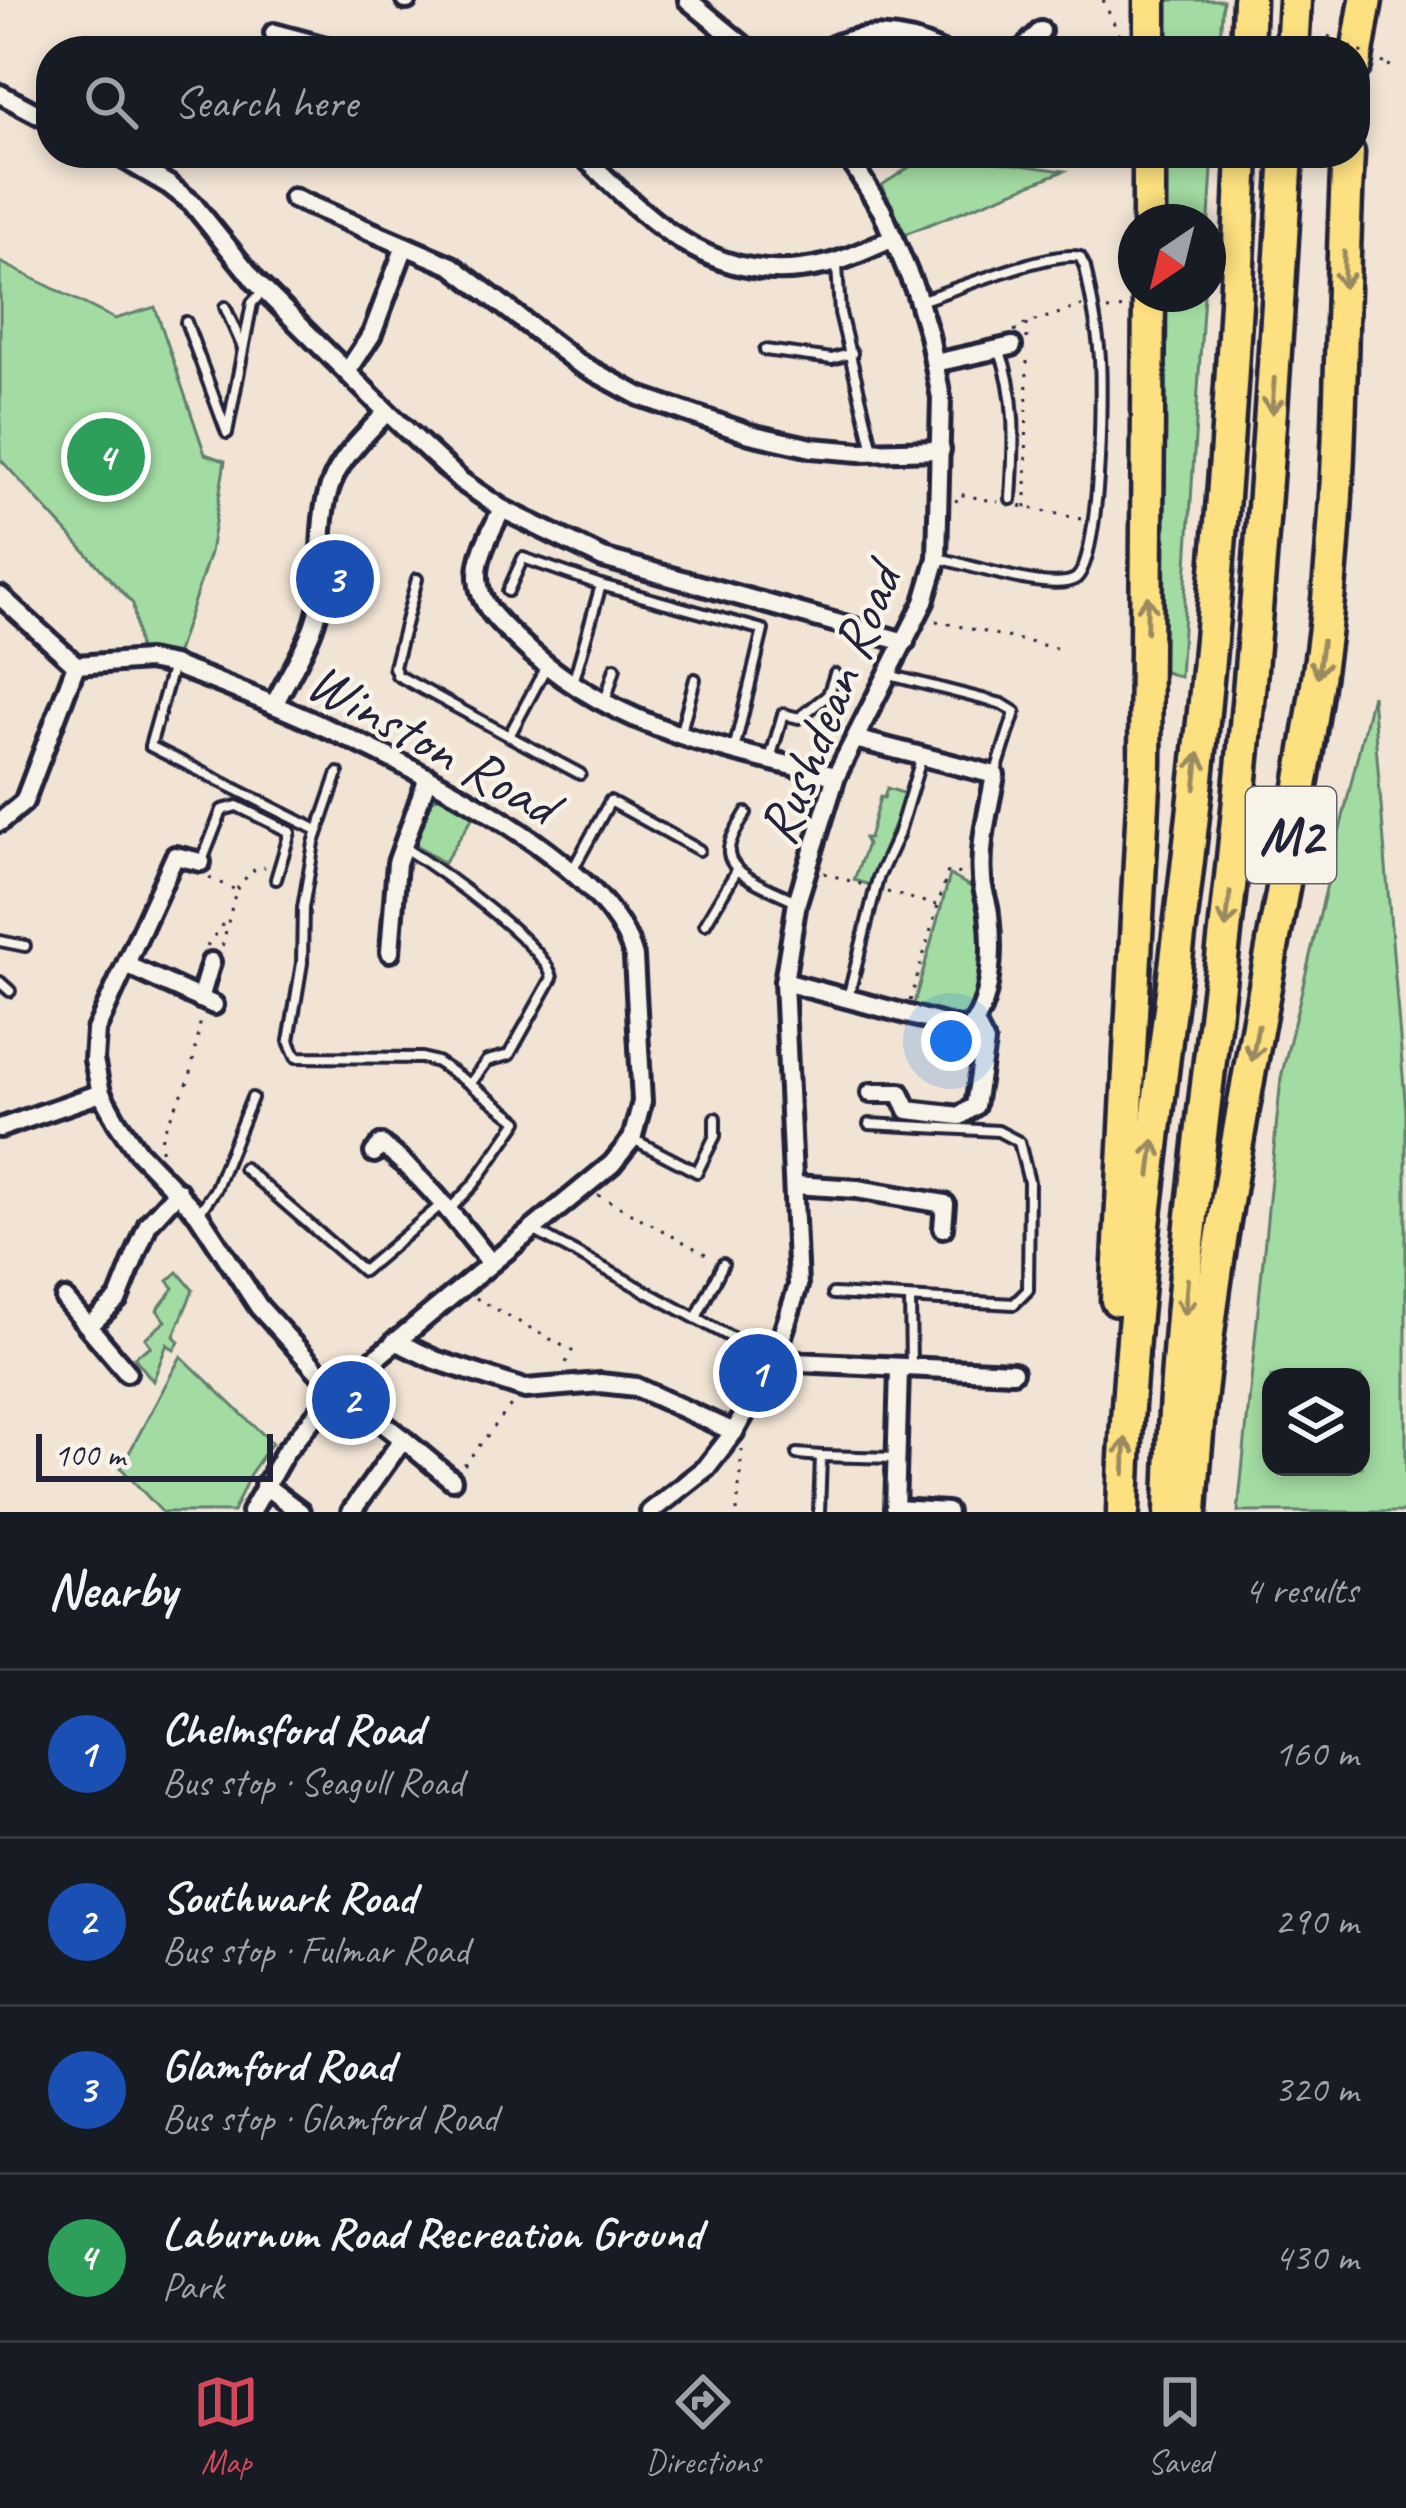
<!DOCTYPE html>
<html lang="en">
<head>
<meta charset="utf-8">
<style>
  :root { --surface:#171b24; --page:#242831; --text:#f1f3f6; --muted:#9ea1a6; --line:#363941; --accent:#d1495b }
  body { margin:0; font-family:Caveat,sans-serif; background:var(--page); color:var(--text) }
  .controls { position:absolute; right:36px; bottom:36px; display:grid; overflow:hidden; border-radius:24px; box-shadow:0 6px 18px #0003 }
  .controls button { width:108px; height:108px; display:grid; place-items:center; padding:0; border:0; border-bottom:3px solid var(--line); background:var(--surface); color:var(--text); font:60px sans-serif }
  .compass { position:absolute; left:1118px; top:204px; width:108px; height:108px; border-radius:50%; background:var(--surface); box-shadow:0 6px 18px #0003; rotate:215deg }
  .scale { position:absolute; left:36px; bottom:30px; width:237px; box-sizing:border-box; padding-left:12px; border:6px solid #22223b; border-top:0; font-size:33px; line-height:42px; white-space:nowrap; color:#22223b; -webkit-text-stroke:9px #f7f3e8; paint-order:stroke }
  .you { position:absolute; left:951px; top:1041px; width:42px; height:42px; margin:-30px; border:9px solid #fff; border-radius:50%; background:#1a73e8; box-shadow:0 0 0 18px #1a73e833 }
  .badge { display:grid; place-items:center; width:78px; height:78px; border-radius:50%; background:var(--accent); color:#fff; font-size:39px; font-weight:700 }
  .pin { position:absolute; translate:-50% -50%; border:6px solid #fff; box-shadow:0 3px 12px #0006 }
  .list { margin:0; padding:0; list-style:none }
  h2 { display:flex; justify-content:space-between; align-items:center; height:156px; margin:0; padding:0 48px; font-size:51px }
  h2 small { font-size:39px; font-weight:400; color:var(--muted) }
  .list li { display:grid; grid-template-columns:78px 1fr auto; gap:36px; align-items:center; box-sizing:border-box; height:168px; padding:0 48px; border-top:3px solid var(--line) }
  .list b { display:block; font-size:45px; white-space:nowrap }
  .list p { margin:0; font-size:39px; white-space:nowrap; color:var(--muted) }
  .list em { font-size:39px; font-style:normal; color:var(--muted) }
  .icon { flex:none; width:66px; height:66px; fill:none; stroke:currentColor; stroke-width:2; stroke-linecap:round; stroke-linejoin:round }
  .map { position:relative; flex:none; width:1406px; height:1512px; overflow:hidden }
  .search { position:absolute; background:var(--surface); box-shadow:0 6px 18px #0003; left:36px; right:36px; top:36px; height:132px; display:flex; align-items:center; gap:30px; box-sizing:border-box; padding:0 42px; border-radius:48px; color:var(--muted); font-size:45px }
  .sheet { height:828px; background:var(--surface) }
  nav { display:flex; justify-content:space-around; align-items:center; box-sizing:border-box; height:168px; border-top:3px solid var(--line); background:var(--surface); font-size:33px; color:var(--muted) }
  nav a { display:grid; justify-items:center; gap:6px }
  nav .on { color:var(--accent) }
  .map>svg:first-child { display:block }
</style>
</head>
<body>
<div class="map">
<svg width="1406" height="1512" viewBox="0 0 1406 1512">
  <rect width="100%" height="100%" fill="#f1e4d5"/>
  <filter id="ink" filterUnits="userSpaceOnUse"><feTurbulence type="fractalNoise" baseFrequency=".00833" numOctaves="2"/><feDisplacementMap in="SourceGraphic" scale="24" xChannelSelector="R" yChannelSelector="G"/><feConvolveMatrix kernelMatrix="1 2 1 2 8 2 1 2 1" color-interpolation-filters="sRGB"/></filter>
  <g filter="url(#ink)">
    <g fill="#a3dca2" stroke="#627f6e" stroke-width="3" fill-rule="evenodd">
      <polygon points="1163,0 1223,0 1219,51 1164,51"/>
      <polygon points="931,153 1064,171 905,234 882,185"/>
      <polygon points="1165,153 1213,153 1208,234 1208,222 1165,222"/>
      <polygon points="0,262 115,319 155,307 205,454 225,461 210,553 176,655 139,650 133,604 0,459"/>
      <polygon points="1164,294 1204,294 1180,677 1159,670"/>
      <path d="M 1372,695 L 1406,1112 L 1406,1512 L 1238,1512 L 1281,1078 ZM 1271,1377 L 1361,1377 L 1361,1467 L 1271,1467 Z"/>
      <polygon points="887,788 906,794 870,885 854,880 867,844 864,838 869,838 880,797 884,798"/>
      <polygon points="441,794 474,815 444,863 412,842 427,805"/>
      <path d="M 950,875 L 973,888 C 987,911 983,989 970,1013 L 955,1018 L 913,1007 Z"/>
      <polygon points="178,1272 193,1290 174,1336 179,1342 174,1350 167,1344 153,1381 134,1357 151,1346 145,1338 166,1321 157,1310 174,1288 168,1281"/>
      <polygon points="181,1356 272,1443 250,1474 233,1512 162,1512 121,1468"/>
    </g>
    <g fill="none" stroke-linecap="round" stroke-linejoin="round">
      <defs>
        <g id="service">
          <polyline points="837,266 840,313 873,450"/>
          <path d="M 919,301 C 953,291 1052,249 1080,257 L 1085,267 C 1091,297 1098,328 1100,359 C 1102,394 1101,562 1075,579 C 1051,593 967,564 938,558"/>
          <polyline points="225,307 243,348"/>
          <polyline points="186,322 227,433 252,303 263,291"/>
          <path d="M 999,349 C 1018,397 1014,448 1011,499"/>
          <polyline points="765,350 832,359 852,353"/>
          <polyline points="417,579 394,667 397,675 509,736"/>
          <polyline points="508,591 523,558 601,585"/>
          <polyline points="173,665 150,746 317,830"/>
          <polyline points="546,667 509,736 580,774"/>
          <polyline points="889,675 1002,704 1015,712 995,775"/>
          <polyline points="573,683 601,585 763,630 734,750"/>
          <polyline points="605,702 615,668"/>
          <polyline points="680,735 695,679"/>
          <polyline points="770,759 783,714 799,718 828,695 835,674"/>
          <polyline points="338,773 314,843 303,908 302,963 289,1041 296,1057 422,1058 437,1062 470,1084"/>
          <path d="M 746,813 C 740,824 730,837 729,849 C 726,875 776,891 796,901"/>
          <path d="M 403,847 C 435,867 546,945 552,978 L 509,1055 L 487,1061 L 470,1084 L 518,1121 L 474,1184 L 450,1209"/>
          <polyline points="202,861 222,810 237,806 290,832 276,879"/>
          <polyline points="572,871 610,801 699,850"/>
          <polyline points="705,924 737,870"/>
          <polyline points="0,941 25,946"/>
          <polyline points="0,982 10,991"/>
          <polyline points="848,998 878,878 898,835 921,759"/>
          <polyline points="633,1139 697,1172 715,1136 715,1118"/>
          <polyline points="244,1168 363,1271 442,1204"/>
          <polyline points="199,1213 215,1190 252,1098"/>
          <polyline points="533,1230 773,1360"/>
          <polyline points="833,1294 1014,1304 1028,1290 1029,1182 1019,1142 998,1131 869,1124"/>
          <polyline points="910,1300 911,1365"/>
          <polyline points="696,1318 723,1264"/>
          <polyline points="797,1454 821,1456"/>
          <polyline points="819,1512 821,1456 895,1458"/>
        </g>
        <g id="minor">
          <polyline points="406,0 407,0"/>
          <polyline points="688,0 750,51"/>
          <polyline points="274,33 341,51"/>
          <path d="M 823,51 C 860,30 902,33 940,51"/>
          <polyline points="1021,51 1041,31"/>
          <polyline points="0,94 51,121"/>
          <polyline points="114,153 169,185 192,203 256,282 387,412 461,481 502,509 603,558 905,642"/>
          <path d="M 580,153 C 651,222 714,290 824,265 C 848,260 872,247 894,238"/>
          <polyline points="293,198 452,266 578,363 639,396 750,434 812,448 860,452 941,450"/>
          <polyline points="935,363 1012,346"/>
          <polyline points="347,372 372,334 405,246"/>
          <path d="M 502,509 C 492,530 477,554 478,578 C 479,605 499,622 517,639 C 605,726 720,749 836,776"/>
          <polyline points="0,596 76,665"/>
          <path d="M 76,665 L 148,660 L 173,665 C 285,707 604,835 634,957 L 642,1102 L 632,1139 L 612,1164 L 336,1391 L 285,1452 L 251,1512"/>
          <path d="M 274,705 C 287,678 306,650 315,621 C 322,601 321,578 321,557 C 322,480 334,466 387,412"/>
          <polyline points="0,822 24,802 76,665"/>
          <polyline points="201,862 175,856 96,1030 94,1060 101,1093 117,1122 138,1152 198,1214 259,1307 336,1391"/>
          <polyline points="390,952 397,863 428,777"/>
          <polyline points="126,965 214,1005"/>
          <path d="M 784,982 L 967,1030 C 993,1008 993,947 989,914 C 988,902 982,890 982,878 C 979,843 989,809 995,775 L 855,739"/>
          <polyline points="200,999 211,962"/>
          <polyline points="871,1093 900,1093 908,1110 960,1116 975,1106 985,1043 975,1023"/>
          <polyline points="0,1128 101,1093"/>
          <path d="M 374,1153 L 381,1144 C 425,1178 456,1219 490,1262"/>
          <polyline points="794,1185 857,1189 945,1204 943,1228"/>
          <polyline points="65,1299 127,1372"/>
          <polyline points="89,1326 118,1299 148,1224 178,1191"/>
          <polyline points="395,1341 435,1360 525,1389 600,1383 636,1387 734,1432"/>
          <polyline points="774,1361 1013,1372"/>
          <polyline points="385,1425 403,1439"/>
          <polyline points="264,1485 300,1512"/>
          <polyline points="895,1509 947,1512"/>
          <polyline points="351,1512 403,1439 452,1480"/>
          <polyline points="650,1512 706,1468 734,1432 774,1361 798,1286 784,982 797,902 836,776 924,602 937,558 941,398 929,335 916,292 882,211 846,153"/>
          <polyline points="895,1512 899,1369"/>
        </g>
        <g id="motorway">
          <polyline points="1150,51 1150,0"/>
          <polyline points="1247,51 1249,0"/>
          <polyline points="1292,51 1295,0"/>
          <polyline points="1355,65 1366,0"/>
          <polyline points="1149,153 1149,222"/>
          <polyline points="1117,1300 1145,765 1149,294"/>
          <path d="M 1123,1512 C 1129,1294 1163,1077 1188,860 C 1215,626 1234,389 1243,153"/>
          <path d="M 1171,1512 C 1175,1306 1207,1101 1229,896 C 1256,649 1273,401 1287,153"/>
          <path d="M 1191,1512 C 1208,1221 1282,939 1322,651 C 1344,486 1339,319 1348,153"/>
        </g>
      </defs>
      <use href="#service" stroke="#22223b" stroke-width="16"/>
      <use href="#minor" stroke="#22223b" stroke-width="26"/>
      <use href="#motorway" stroke="#22223b" stroke-width="39"/>
      <g stroke="#22223b" stroke-width="3" stroke-dasharray="3 9" stroke-linecap="butt">
        <polyline points="1103,0 1126,49"/>
        <polyline points="1388,65 1398,69"/>
        <polyline points="1127,230 1127,286"/>
        <polyline points="1107,310 1127,308"/>
        <polyline points="1015,332 1016,327 1082,306"/>
        <polyline points="1027,339 1027,323"/>
        <polyline points="956,502 958,494 998,502"/>
        <polyline points="1020,506 1081,519"/>
        <polyline points="1026,508 1027,355"/>
        <polyline points="936,621 1060,649"/>
        <polyline points="824,873 867,886"/>
        <polyline points="209,878 236,890 221,951"/>
        <polyline points="237,889 251,871 265,867"/>
        <polyline points="887,892 936,905"/>
        <polyline points="207,946 227,918"/>
        <polyline points="910,1001 948,871 965,875"/>
        <polyline points="161,1151 162,1134 190,1078 201,1019"/>
        <polyline points="598,1195 711,1257"/>
        <polyline points="476,1298 572,1351 564,1367"/>
        <polyline points="464,1465 514,1402"/>
        <polyline points="737,1512 742,1449"/>
      </g>
      <use href="#service" stroke="#f7f3e8" stroke-width="8"/>
      <use href="#minor" stroke="#f7f3e8" stroke-width="16"/>
      <use href="#motorway" stroke="#fde080" stroke-width="30"/>
      <polyline stroke="#22223b" stroke-width="3" stroke-dasharray="3 9" stroke-linecap="butt" points="1328,36 1388,65"/>
    </g>
    <defs><path id="oneway-shaft" d="M-6 0H5M1.5-3L5.5 0L1.5 3" fill="none" stroke-width="1.6" stroke-linecap="round" stroke-linejoin="round" transform="scale(3)"/></defs>
    <g stroke="#9a8a61">
      <use href="#oneway-shaft" transform="translate(1344 270) rotate(91)"/>
      <use href="#oneway-shaft" transform="translate(1273 396) rotate(94)"/>
      <use href="#oneway-shaft" transform="translate(1147 614) rotate(-89)"/>
      <use href="#oneway-shaft" transform="translate(1320 659) rotate(98)"/>
      <use href="#oneway-shaft" transform="translate(1197 771) rotate(-84)"/>
      <use href="#oneway-shaft" transform="translate(1228 910) rotate(97)"/>
      <use href="#oneway-shaft" transform="translate(1255 1043) rotate(100)"/>
      <use href="#oneway-shaft" transform="translate(1152 1158) rotate(-83)"/>
      <use href="#oneway-shaft" transform="translate(1186 1297) rotate(95)"/>
      <use href="#oneway-shaft" transform="translate(1125 1456) rotate(-88)"/>
    </g>
  </g>
  <g text-anchor="middle" stroke-width="9" stroke-linejoin="round" paint-order="stroke">
    <rect fill="#f7f3e8" stroke="#62616f" stroke-width="3" x="1246" y="787" width="90" height="96" rx="9"/>
    <g font-size="54" font-weight="bold" fill="#22223b">
      <text x="1291" y="854">M2</text>
    </g>
    <g font-size="57" fill="#22223b" stroke="#f7f3e8">
      <text transform="translate(828 704) rotate(-68)" y="20">Rushdean Road</text>
      <text transform="translate(433 742) rotate(29)" y="20">Winston Road</text>
    </g>
  </g>
</svg>
<div class="controls">
<button><svg class="icon" aria-label="layers" viewBox="0 0 24 24"><path d="M12 4l9 5-9 5-9-5zM3 14l9 5 9-5"/></svg></button>
</div>
<svg class="compass" viewBox="-18 -18 36 36"><path d="M0-13l5 13h-10z" fill="#e53935"/><path d="M0 13l5-13h-10z" fill="#9ea1a6"/></svg>
<div class="scale">100 m</div>
<div class="you"></div>
<div class="pin badge" style="left:758px;top:1373px;background:#1a4fb4">1</div>
<div class="pin badge" style="left:351px;top:1400px;background:#1a4fb4">2</div>
<div class="pin badge" style="left:335px;top:579px;background:#1a4fb4">3</div>
<div class="pin badge" style="left:106px;top:457px;background:#2e9e5b">4</div>
<div class="search"><svg class="icon" aria-label="search" viewBox="0 0 24 24"><circle cx="10" cy="10" r="6"/><path d="M15 15l6 6"/></svg>Search here</div>
</div>
<section class="sheet">
<h2>Nearby<small>4 results</small></h2>
<ul class="list">
<li><span class="badge" style="background:#1a4fb4">1</span><div><b>Chelmsford Road</b><p>Bus stop · Seagull Road</p></div><em>160 m</em></li>
<li><span class="badge" style="background:#1a4fb4">2</span><div><b>Southwark Road</b><p>Bus stop · Fulmar Road</p></div><em>290 m</em></li>
<li><span class="badge" style="background:#1a4fb4">3</span><div><b>Glamford Road</b><p>Bus stop · Glamford Road</p></div><em>320 m</em></li>
<li><span class="badge" style="background:#2e9e5b">4</span><div><b>Laburnum Road Recreation Ground</b><p>Park</p></div><em>430 m</em></li>
</ul>
</section>
<nav>
<a class="on"><svg class="icon" aria-label="map" viewBox="0 0 24 24"><path d="M3 6l6-2 6 2 6-2v14l-6 2-6-2-6 2zM9 4v14M15 6v14"/></svg>Map</a>
<a><svg class="icon" aria-label="directions" viewBox="0 0 24 24"><path d="M12 3l9 9-9 9-9-9zM9 14v-3h6M13 9l2 2-2 2"/></svg>Directions</a>
<a><svg class="icon" aria-label="saved" viewBox="0 0 24 24"><path d="M7 4h10v16l-5-4-5 4z"/></svg>Saved</a>
</nav>
</body>
</html>
